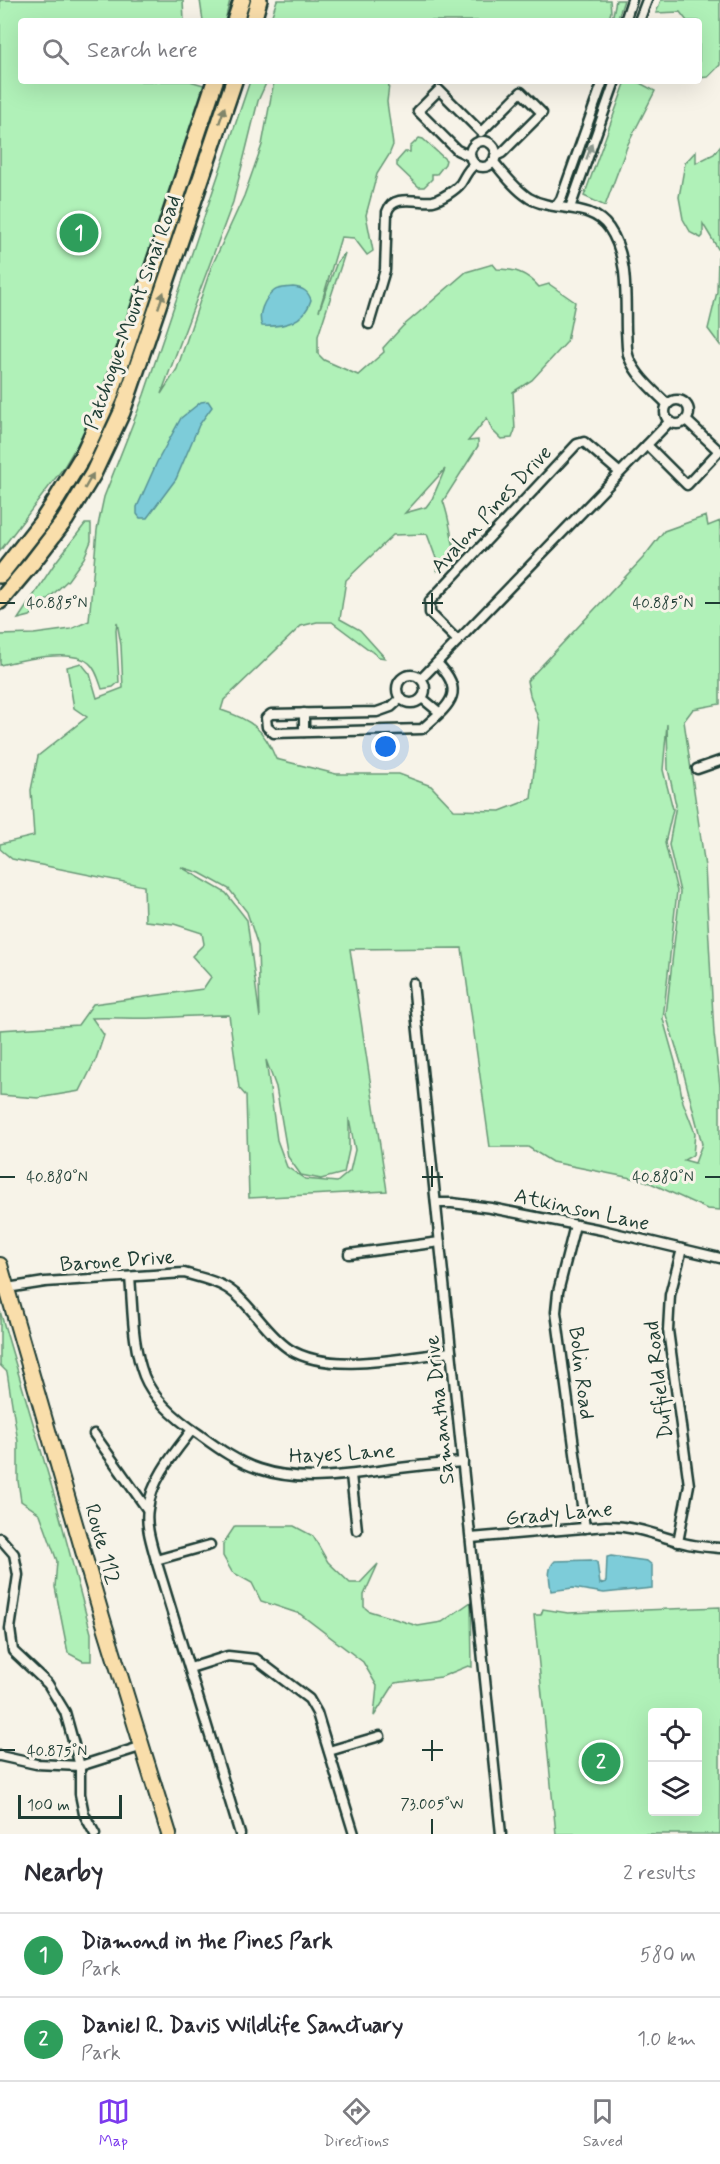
<!DOCTYPE html>
<html lang="en">
<head>
<meta charset="utf-8">
<style>
  :root { --surface:#fff; --page:#f2f2f3; --text:#2b2b33; --muted:#7c7c81; --line:#e1e1e2; --accent:#7c3aed }
  body { margin:0; font-family:Mynerve,sans-serif; background:var(--page); color:var(--text) }
  .controls { position:absolute; right:18px; bottom:18px; display:grid; overflow:hidden; border-radius:6px; box-shadow:0 6px 24px #0002 }
  .controls button { width:54px; height:54px; display:grid; place-items:center; padding:0; border:0; border-bottom:2px solid var(--line); background:var(--surface); color:var(--text); font:30px sans-serif }
  .scale { position:absolute; left:18px; bottom:15px; width:104px; box-sizing:border-box; padding-left:6px; border:3px solid #1f3d34; border-top:0; font-size:16px; line-height:21px; white-space:nowrap; color:#1f3d34; -webkit-text-stroke:4px #f7f3e8; paint-order:stroke }
  .you { position:absolute; left:386px; top:747px; width:21px; height:21px; margin:-15px; border:4px solid #fff; border-radius:50%; background:#1a73e8; box-shadow:0 0 0 9px #1a73e833 }
  .badge { display:grid; place-items:center; width:39px; height:39px; border-radius:50%; background:var(--accent); color:#fff; font-size:20px; font-weight:700 }
  .pin { position:absolute; translate:-50% -50%; border:3px solid #fff; box-shadow:0 2px 6px #0006 }
  .list { margin:0; padding:0; list-style:none }
  h2 { display:flex; justify-content:space-between; align-items:center; height:78px; margin:0; padding:0 24px; font-size:26px }
  h2 small { font-size:20px; font-weight:400; color:var(--muted) }
  .list li { display:grid; grid-template-columns:39px 1fr auto; gap:18px; align-items:center; box-sizing:border-box; height:84px; padding:0 24px; border-top:2px solid var(--line) }
  .list b { display:block; font-size:22px; white-space:nowrap }
  .list p { margin:0; font-size:20px; white-space:nowrap; color:var(--muted) }
  .list em { font-size:20px; font-style:normal; color:var(--muted) }
  .icon { flex:none; width:33px; height:33px; fill:none; stroke:currentColor; stroke-width:2; stroke-linecap:round; stroke-linejoin:round }
  .map { position:relative; flex:none; width:720px; height:1834px; overflow:hidden }
  .search { position:absolute; background:var(--surface); box-shadow:0 6px 24px #0002; left:18px; right:18px; top:18px; height:66px; display:flex; align-items:center; gap:15px; box-sizing:border-box; padding:0 21px; border-radius:6px; color:var(--muted); font-size:22px }
  .sheet { height:246px; background:var(--surface) }
  nav { display:flex; justify-content:space-around; align-items:center; box-sizing:border-box; height:84px; border-top:2px solid var(--line); background:var(--surface); font-size:16px; color:var(--muted) }
  nav a { display:grid; justify-items:center; gap:3px }
  nav .on { color:var(--accent) }
  .map>svg:first-child { display:block }
</style>
</head>
<body>
<div class="map">
<svg width="720" height="1834" viewBox="0 0 720 1834">
  <rect width="100%" height="100%" fill="#f7f3e8"/>
  <filter id="ink" filterUnits="userSpaceOnUse"><feTurbulence type="fractalNoise" baseFrequency=".0167" numOctaves="2"/><feDisplacementMap in="SourceGraphic" scale="12" xChannelSelector="R" yChannelSelector="G"/><feConvolveMatrix kernelMatrix="1 2 1 2 8 2 1 2 1" color-interpolation-filters="sRGB"/></filter>
  <g filter="url(#ink)">
    <g fill="#b0f1b8" stroke="#689776" stroke-width="1.5" fill-rule="evenodd">
      <polygon points="0,0 183,0 184,21 21,21 21,81 190,81 207,86 109,375 101,405 64,467 0,551"/>
      <polygon points="200,0 230,0 225,21 203,21"/>
      <polygon points="277,0 610,0 611,12 609,18 613,15 616,0 624,0 617,21 270,21"/>
      <polygon points="661,0 720,0 720,65 708,77 699,78 699,21 687,21 680,12 656,13"/>
      <path d="M 250,81 L 267,81 L 258,101 L 233,202 L 161,394 L 177,369 L 211,268 L 244,196 L 262,145 L 274,81 L 394,81 L 389,85 L 387,102 L 393,145 L 389,155 L 377,174 L 366,215 L 373,251 L 367,255 L 354,238 L 341,237 L 319,311 L 337,262 L 345,253 L 318,336 L 318,354 L 324,360 L 358,375 L 384,352 L 383,348 L 402,327 L 466,272 L 493,264 L 497,269 C 515,269 527,273 539,287 L 549,284 L 575,302 L 567,342 L 532,380 L 513,392 L 515,430 L 512,438 L 501,439 L 492,430 L 487,418 L 468,441 L 478,440 L 478,446 L 443,501 C 450,519 451,538 456,556 L 437,571 L 437,561 L 427,534 L 393,535 L 346,580 L 340,619 L 360,630 L 385,658 L 379,657 L 332,622 L 317,622 L 301,626 L 224,700 L 221,710 C 252,720 264,729 276,759 L 336,774 L 399,774 L 431,786 L 454,810 L 500,811 L 531,799 L 539,721 L 530,695 L 527,681 L 643,558 L 664,531 L 706,516 L 708,526 L 720,521 L 720,704 L 693,709 L 684,721 L 705,867 L 714,1034 L 720,1086 L 720,1210 L 707,1209 L 646,1181 L 552,1162 L 528,1147 L 490,1147 L 462,948 L 350,949 L 387,1191 L 249,1198 L 246,1096 L 239,1088 L 229,1015 C 204,1015 179,1017 154,1018 C 133,1019 112,1017 92,1018 L 104,1035 L 96,1059 L 80,1091 L 38,1098 L 0,1095 L 0,1030 L 78,1025 L 93,1004 L 203,989 L 211,977 L 192,956 L 204,944 L 202,933 L 174,924 L 145,921 L 144,886 L 12,859 L 0,849 L 0,844 L 34,836 L 31,790 L 38,756 L 87,717 L 74,708 L 67,667 L 81,663 L 90,674 L 97,698 L 123,688 L 121,645 L 117,622 L 116,630 L 119,682 L 113,687 L 102,689 C 99,680 96,669 89,663 C 72,648 21,660 0,665 L 0,635 L 34,634 L 71,629 L 89,621 L 97,530 L 104,497 L 144,395 ZM 445,469 L 432,499 L 426,507 L 405,513 ZM 667,724 L 668,769 L 676,805 L 669,845 L 680,892 L 666,1015 L 681,1063 L 702,1144 L 695,1163 L 684,1160 L 693,1155 L 695,1133 L 683,1102 L 676,1065 L 663,1019 L 677,891 L 665,843 L 673,809 L 663,770 ZM 181,867 L 200,873 L 229,889 L 247,912 L 258,946 L 260,1018 L 247,920 L 226,893 ZM 266,1060 L 276,1087 L 288,1157 L 301,1175 L 321,1179 L 344,1173 L 349,1150 L 349,1118 L 355,1150 L 350,1171 L 337,1182 L 305,1179 L 287,1167 L 277,1140 Z"/>
      <polygon points="626,81 638,82 655,91 628,144 605,206 584,196"/>
      <polygon points="419,138 423,139 446,160 445,164 437,174 432,174 432,179 424,187 419,187 397,166 397,161 405,152 410,152 410,147"/>
      <polygon points="720,146 720,252 703,224 703,236 701,238 691,233 683,219 679,197 685,163 696,151 696,163 714,154"/>
      <polygon points="718,257 720,257 720,345 708,329 717,292"/>
      <polygon points="85,524 91,524 91,541 84,558 68,580 30,616 18,619 55,563"/>
      <polygon points="0,1311 55,1498 91,1633 91,1661 83,1661 68,1653 55,1587 57,1561 40,1514 21,1501 18,1481 18,1442 7,1372 0,1365"/>
      <polygon points="235,1526 294,1526 313,1536 328,1562 350,1583 360,1583 378,1564 364,1595 364,1607 369,1611 418,1626 442,1622 471,1602 472,1667 468,1666 441,1677 395,1683 374,1716 377,1686 363,1662 300,1614 261,1601 252,1583 232,1572 223,1556 223,1544"/>
      <path d="M 720,1607 L 720,1834 L 556,1834 L 534,1615 L 541,1615 L 543,1609 L 568,1613 ZM 698,1712 L 698,1812 L 652,1812 L 652,1712 Z"/>
    </g>
    <g fill="#7dccd9" stroke="#579397" stroke-width="1.5">
      <path d="M 293,287 C 303,288 308,291 311,300 C 304,323 284,327 262,326 C 257,315 264,299 274,291 C 279,287 287,288 293,287 Z"/>
      <polygon points="208,401 212,407 199,425 176,479 147,518 140,518 137,514 137,507 157,462 181,418 201,402"/>
      <path d="M 611,1556 L 647,1561 L 652,1565 L 652,1588 L 604,1593 L 573,1588 L 551,1591 C 550,1581 546,1569 555,1561 L 591,1560 L 597,1562 L 600,1584 L 606,1582 L 607,1557 Z"/>
    </g>
    <g fill="none" stroke-linecap="round" stroke-linejoin="round">
      <defs>
        <g id="street">
          <polyline points="625,21 632,0"/>
          <polyline points="639,21 647,0"/>
          <circle cx="483" cy="154" r="13"/>
          <polyline points="470,156 457,150 418,111 439,90 481,132 521,92 542,113 502,153 495,156"/>
          <path d="M 493,161 C 504,174 515,189 529,198 C 554,213 590,201 609,228 C 629,257 625,297 626,331 C 627,339 626,351 629,358 C 637,377 653,390 667,404"/>
          <polyline points="556,206 561,199 603,81"/>
          <polyline points="570,208 615,81"/>
          <path d="M 369,324 L 385,270 L 387,212 C 393,193 418,203 433,201 C 441,199 456,190 461,183 C 466,175 467,170 475,164"/>
          <circle cx="677" cy="412" r="12"/>
          <polyline points="647,445 687,485 719,451 686,420"/>
          <polyline points="458,641 430,613 430,601 577,444 584,442 619,472"/>
          <circle cx="411" cy="689" r="14"/>
          <polyline points="421,679 670,421"/>
          <path d="M 401,698 L 391,707 L 377,712 L 271,714 L 266,718 L 267,727 L 274,733 L 422,729 C 448,706 468,693 437,663"/>
          <polyline points="422,698 439,712"/>
          <polyline points="304,713 304,732"/>
          <polyline points="697,769 720,761"/>
          <polyline points="413,983 501,1834"/>
          <polyline points="436,1203 452,1203 491,1208 602,1230 720,1258"/>
          <polyline points="575,1225 558,1292 556,1312 585,1528"/>
          <polyline points="349,1254 440,1242"/>
          <path d="M 130,1277 C 133,1310 132,1345 144,1376 C 154,1401 179,1421 200,1435 C 218,1448 237,1462 259,1469 C 310,1486 365,1471 417,1466 C 432,1464 448,1463 463,1462"/>
          <path d="M 7,1288 L 45,1282 L 184,1273 C 198,1277 214,1280 227,1288 C 250,1302 265,1333 289,1349 C 329,1375 406,1357 451,1352"/>
          <path d="M 192,1430 C 175,1452 151,1480 148,1509 C 145,1525 152,1545 156,1560 L 240,1834"/>
          <polyline points="94,1434 147,1509"/>
          <polyline points="351,1475 357,1530"/>
          <polyline points="0,1538 14,1554 18,1575 10,1629 13,1651 48,1684 65,1712 80,1766 80,1794 84,1814 95,1834"/>
          <path d="M 471,1538 L 606,1526 C 634,1526 651,1533 677,1541 C 691,1546 706,1547 720,1548"/>
          <polyline points="678,1542 689,1485 668,1330 670,1295 682,1249"/>
          <polyline points="156,1560 210,1545"/>
          <polyline points="190,1668 228,1656 256,1659 309,1699 317,1713 354,1834"/>
          <polyline points="329,1751 380,1736"/>
          <polyline points="0,1756 36,1764 80,1766 143,1746"/>
        </g>
        <polyline id="primary" points="0,1265 103,1620 169,1834"/>
        <g id="highway">
          <polyline points="235,21 242,0"/>
          <polyline points="253,21 259,0"/>
          <polyline points="0,575 41,523 56,500 82,457 110,396 215,81"/>
          <polyline points="0,601 32,563 65,520 93,474 122,412 234,81"/>
        </g>
      </defs>
      <use href="#street" stroke="#1f3d34" stroke-width="13"/>
      <use href="#primary" stroke="#1f3d34" stroke-width="18"/>
      <use href="#highway" stroke="#1f3d34" stroke-width="20"/>
      <use href="#street" stroke="#f7f3e8" stroke-width="8"/>
      <use href="#primary" stroke="#f9deab" stroke-width="14"/>
      <use href="#highway" stroke="#f9deab" stroke-width="15"/>
    </g>
    <defs><path id="oneway-solid" d="M-6-.8H1V-3.2L6.5 0L1 3.2V.8H-6Z" transform="scale(1.5)"/></defs>
    <g fill="#81856a">
      <use href="#oneway-solid" transform="translate(222 115) rotate(-71)"/>
      <use href="#oneway-solid" transform="translate(161 300) rotate(-71)"/>
      <use href="#oneway-solid" transform="translate(89 481) rotate(-60)"/>
    </g>
    <use fill="#8b988e" href="#oneway-solid" transform="translate(589 152) rotate(-70)"/>
  </g>
  <path fill="none" stroke="#1f3d34" stroke-width="2" d="M 432,593 L 432,614M 0,603 L 15,603M 422,603 L 443,603M 705,603 L 720,603M 432,1166 L 432,1187M 0,1177 L 15,1177M 422,1177 L 443,1177M 705,1177 L 720,1177M 432,1740 L 432,1761M 0,1750 L 15,1750M 422,1750 L 443,1750M 432,1819 L 432,1834"/>
  <g text-anchor="middle" stroke-width="6" stroke-linejoin="round" paint-order="stroke">
    <g font-size="21" fill="#1f3d34" stroke="#f7f3e8">
      <text transform="translate(132 312) rotate(-70)" y="7">Patchogue-Mount Sinai Road</text>
      <text transform="translate(491 509) rotate(-47)" y="7">Avalon Pines Drive</text>
      <text transform="translate(582 1209) rotate(12)" y="7">Atkinson Lane</text>
      <text transform="translate(117 1260) rotate(-4)" y="7">Barone Drive</text>
      <text transform="translate(582 1373) rotate(83)" y="7">Bolin Road</text>
      <text transform="translate(658 1380) rotate(-97)" y="7">Duffield Road</text>
      <text transform="translate(439 1410) rotate(-96)" y="7">Samantha Drive</text>
      <text transform="translate(342 1453) rotate(-3)" y="7">Hayes Lane</text>
      <text transform="translate(559 1513) rotate(-5)" y="7">Grady Lane</text>
      <text transform="translate(103 1544) rotate(74)" y="7">Route 112</text>
    </g>
  </g>
  <g font-size="15" text-anchor="middle" fill="#1f3d34" stroke="#f7f3e8" stroke-width="6" stroke-linejoin="round" paint-order="stroke">
    <text x="57" y="608">40.885°N</text>
    <text x="663" y="608">40.885°N</text>
    <text x="57" y="1182">40.880°N</text>
    <text x="663" y="1182">40.880°N</text>
    <text x="57" y="1756">40.875°N</text>
    <text x="432" y="1809">73.005°W</text>
  </g>
</svg>
<div class="controls">
<button><svg class="icon" aria-label="locate" viewBox="0 0 24 24"><circle cx="12" cy="12" r="6"/><path d="M12 2v4M12 18v4M2 12h4M18 12h4"/></svg></button>
<button><svg class="icon" aria-label="layers" viewBox="0 0 24 24"><path d="M12 4l9 5-9 5-9-5zM3 14l9 5 9-5"/></svg></button>
</div>
<div class="scale">100 m</div>
<div class="you"></div>
<div class="pin badge" style="left:79px;top:233px;background:#2e9e5b">1</div>
<div class="pin badge" style="left:601px;top:1762px;background:#2e9e5b">2</div>
<div class="search"><svg class="icon" aria-label="search" viewBox="0 0 24 24"><circle cx="10" cy="10" r="6"/><path d="M15 15l6 6"/></svg>Search here</div>
</div>
<section class="sheet">
<h2>Nearby<small>2 results</small></h2>
<ul class="list">
<li><span class="badge" style="background:#2e9e5b">1</span><div><b>Diamond in the Pines Park</b><p>Park</p></div><em>580 m</em></li>
<li><span class="badge" style="background:#2e9e5b">2</span><div><b>Daniel R. Davis Wildlife Sanctuary</b><p>Park</p></div><em>1.0 km</em></li>
</ul>
</section>
<nav>
<a class="on"><svg class="icon" aria-label="map" viewBox="0 0 24 24"><path d="M3 6l6-2 6 2 6-2v14l-6 2-6-2-6 2zM9 4v14M15 6v14"/></svg>Map</a>
<a><svg class="icon" aria-label="directions" viewBox="0 0 24 24"><path d="M12 3l9 9-9 9-9-9zM9 14v-3h6M13 9l2 2-2 2"/></svg>Directions</a>
<a><svg class="icon" aria-label="saved" viewBox="0 0 24 24"><path d="M7 4h10v16l-5-4-5 4z"/></svg>Saved</a>
</nav>
</body>
</html>
